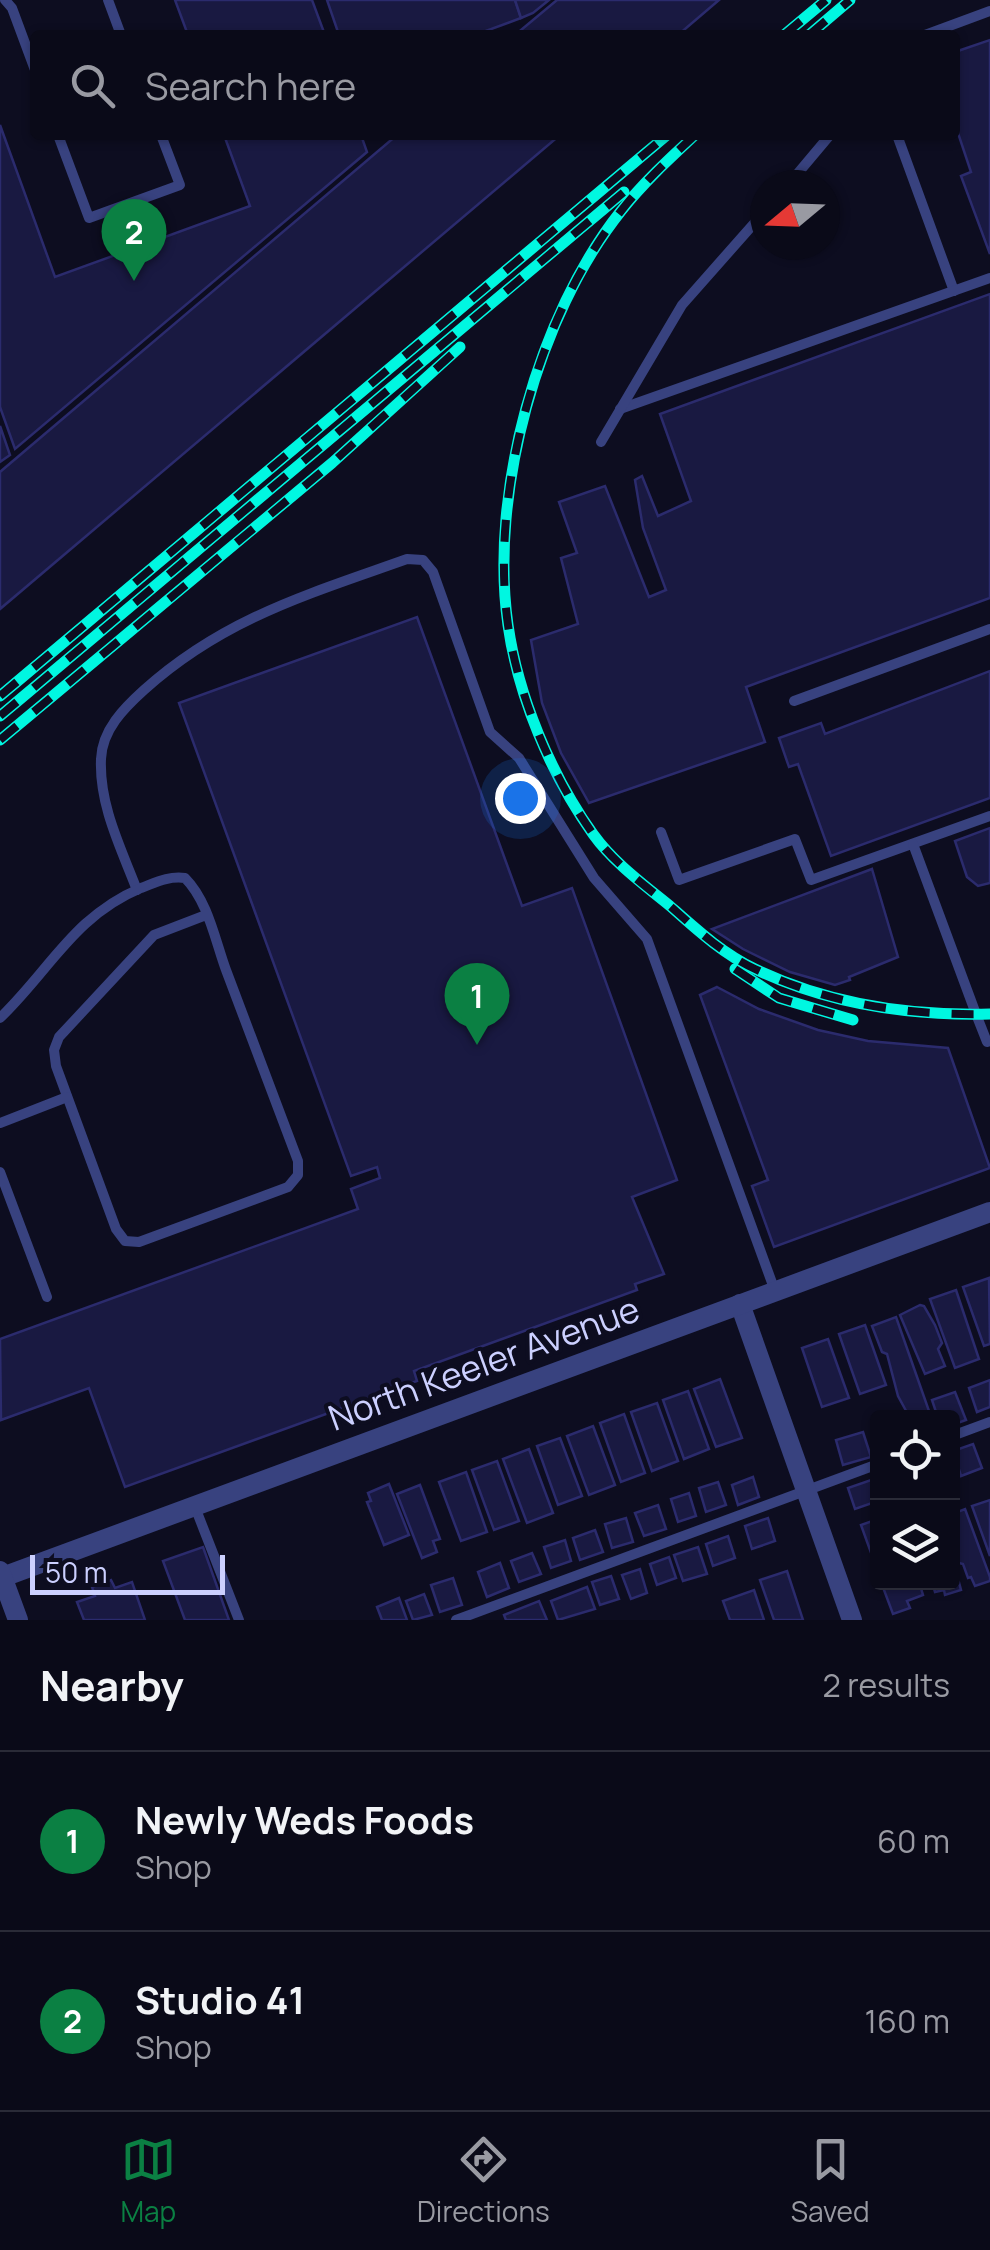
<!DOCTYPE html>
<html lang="en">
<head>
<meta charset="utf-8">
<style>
  :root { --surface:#0a0a18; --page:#181825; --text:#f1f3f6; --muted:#999aa2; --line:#2a2b37; --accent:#0b8043 }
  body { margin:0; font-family:Manrope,sans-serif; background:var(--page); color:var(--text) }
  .controls { position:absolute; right:30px; bottom:30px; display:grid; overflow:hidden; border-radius:10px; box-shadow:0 2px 8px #0004 }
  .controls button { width:90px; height:90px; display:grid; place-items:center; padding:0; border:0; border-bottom:2px solid var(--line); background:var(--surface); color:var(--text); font:50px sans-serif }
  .compass { position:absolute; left:750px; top:170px; width:90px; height:90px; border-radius:50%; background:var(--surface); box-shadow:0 2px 8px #0004; rotate:251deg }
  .scale { position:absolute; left:30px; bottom:25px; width:195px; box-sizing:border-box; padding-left:10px; border:5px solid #ccd0ff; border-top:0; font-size:28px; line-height:35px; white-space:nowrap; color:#ccd0ff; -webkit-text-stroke:8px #0d0d20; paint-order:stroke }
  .you { position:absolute; left:520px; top:798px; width:35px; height:35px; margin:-25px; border:8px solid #fff; border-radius:50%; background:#1a73e8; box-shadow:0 0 0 15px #1a73e833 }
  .badge { display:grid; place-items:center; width:65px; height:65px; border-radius:50%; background:var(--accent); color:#fff; font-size:32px; font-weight:700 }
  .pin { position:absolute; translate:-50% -82px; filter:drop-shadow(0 2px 5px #0008) }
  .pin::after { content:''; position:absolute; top:52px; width:35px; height:30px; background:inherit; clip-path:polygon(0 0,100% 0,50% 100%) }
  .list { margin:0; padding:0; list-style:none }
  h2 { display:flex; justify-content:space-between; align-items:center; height:130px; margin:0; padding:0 40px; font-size:42px }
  h2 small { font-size:32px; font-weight:400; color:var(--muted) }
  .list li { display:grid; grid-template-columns:65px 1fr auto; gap:30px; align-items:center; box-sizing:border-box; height:180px; padding:0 40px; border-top:2px solid var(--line) }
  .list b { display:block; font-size:38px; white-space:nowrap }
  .list p { margin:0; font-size:32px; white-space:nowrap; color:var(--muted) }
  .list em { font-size:32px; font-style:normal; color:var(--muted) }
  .icon { flex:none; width:55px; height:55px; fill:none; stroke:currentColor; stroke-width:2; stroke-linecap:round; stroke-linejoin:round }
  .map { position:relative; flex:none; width:990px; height:1620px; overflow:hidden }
  .search { position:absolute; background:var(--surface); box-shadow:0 2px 8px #0004; left:30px; right:30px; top:30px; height:110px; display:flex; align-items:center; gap:25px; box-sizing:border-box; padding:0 35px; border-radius:10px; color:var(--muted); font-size:38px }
  .sheet { height:490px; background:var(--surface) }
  nav { display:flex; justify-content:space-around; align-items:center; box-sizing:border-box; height:140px; border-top:2px solid var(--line); background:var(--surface); font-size:28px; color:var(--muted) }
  nav a { display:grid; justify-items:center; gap:5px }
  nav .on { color:var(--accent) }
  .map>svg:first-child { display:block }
</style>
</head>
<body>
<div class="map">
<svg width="990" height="1620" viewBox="0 0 990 1620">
  <rect width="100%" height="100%" fill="#0d0d20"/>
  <g fill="#191941" stroke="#2b2b6d" stroke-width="2.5">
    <polygon points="175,0 312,0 325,35 188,35"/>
    <polygon points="327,0 515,0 521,18 475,35 339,35"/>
    <polygon points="515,0 549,0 533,13 521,18"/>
    <polygon points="557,0 719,0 678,35 515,35"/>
    <polygon points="990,40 990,254 961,176 971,172 955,124 955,52"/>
    <polygon points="0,125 55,277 250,206 224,135 361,135 367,152 15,449 0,407"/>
    <polygon points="397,135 560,135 0,609 0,472"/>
    <polygon points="990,294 990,598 746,687 765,742 589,803 561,753 542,703 531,640 578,624 561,558 577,553 559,502 605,486 649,597 666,590 643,528 635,480 642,476 658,516 691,501 660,414"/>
    <polygon points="0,426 10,455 0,462"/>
    <polygon points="417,617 522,906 572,888 677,1180 632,1197 664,1274 635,1284 637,1290 414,1371 417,1381 125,1487 89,1388 1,1420 0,1339 358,1209 351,1189 380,1178 377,1167 351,1176 179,703"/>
    <polygon points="990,671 990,798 831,856 798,764 789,767 779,738 821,723 825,734"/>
    <polygon points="990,828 990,883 978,886 967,877 955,841"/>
    <polygon points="872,869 898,957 849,977 850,980 835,985 790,972 743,949 712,929"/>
    <polygon points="717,987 759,1009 818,1030 868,1041 948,1048 990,1168 774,1247 752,1186 768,1180 700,995"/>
    <polygon points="989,1278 990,1344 984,1346 963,1287"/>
    <polygon points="956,1290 979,1359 955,1368 930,1299"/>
    <polygon points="920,1305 924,1306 935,1325 942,1343 938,1349 945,1366 925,1374 900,1315"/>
    <polygon points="896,1317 929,1411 910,1418 898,1396 887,1354 882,1352 872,1326"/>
    <polygon points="865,1325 886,1385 860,1394 839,1334"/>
    <polygon points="828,1339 849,1398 822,1407 802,1348"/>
    <polygon points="720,1379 742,1438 716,1447 694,1389"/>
    <polygon points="990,1380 990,1407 977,1412 969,1388"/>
    <polygon points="688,1391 709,1449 684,1459 663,1400"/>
    <polygon points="955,1392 966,1420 952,1425 952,1418 938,1418 932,1400"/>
    <polygon points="657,1403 678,1461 652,1471 631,1412"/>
    <polygon points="624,1414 645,1473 621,1482 600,1423"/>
    <polygon points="593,1426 615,1485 589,1495 567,1436"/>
    <polygon points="863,1432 871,1457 843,1465 836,1440"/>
    <polygon points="560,1438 582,1496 558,1505 537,1446"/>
    <polygon points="973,1444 982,1468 961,1476 953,1451"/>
    <polygon points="529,1449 553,1513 527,1523 503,1459"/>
    <polygon points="497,1461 519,1521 494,1530 472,1470"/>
    <polygon points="466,1472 487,1532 461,1541 439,1482"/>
    <polygon points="753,1477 759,1497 738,1505 732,1485"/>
    <polygon points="871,1480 878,1501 855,1509 848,1488"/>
    <polygon points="718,1482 726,1505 706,1512 699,1488"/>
    <polygon points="389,1484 409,1535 384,1545 367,1502 371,1501 368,1493"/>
    <polygon points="420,1485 440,1539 433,1541 437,1552 422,1558 397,1494"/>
    <polygon points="689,1493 696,1516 678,1522 671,1499"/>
    <polygon points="990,1500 990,1556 972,1506"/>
    <polygon points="658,1505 666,1529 644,1536 635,1513"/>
    <polygon points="965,1509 990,1577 990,1581 975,1586 971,1577 968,1578 963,1564 959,1563 952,1546 952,1514"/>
    <polygon points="626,1518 633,1542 612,1548 605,1524"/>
    <polygon points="768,1518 775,1541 752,1549 745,1526"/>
    <polygon points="878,1519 878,1572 861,1525"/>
    <polygon points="595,1530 603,1552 580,1560 573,1538"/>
    <polygon points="728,1536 735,1558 713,1566 706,1544"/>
    <polygon points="565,1540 571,1561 551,1568 544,1547"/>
    <polygon points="203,1547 229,1620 185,1620 163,1561"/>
    <polygon points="698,1547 707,1574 683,1581 674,1555"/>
    <polygon points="532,1553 541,1574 519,1582 511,1561"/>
    <polygon points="952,1556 961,1590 945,1595 944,1590 935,1592 932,1582 952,1582"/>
    <polygon points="669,1557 676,1578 657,1585 650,1564"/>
    <polygon points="500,1563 509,1588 487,1597 478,1572"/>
    <polygon points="640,1569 647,1593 631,1599 622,1575"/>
    <polygon points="787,1571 803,1620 774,1620 760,1580"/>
    <polygon points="611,1576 619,1599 600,1605 592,1582"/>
    <polygon points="453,1578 462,1605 440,1612 431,1585"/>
    <polygon points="111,1580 115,1588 132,1582 145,1620 84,1620 77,1602 95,1596 92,1587"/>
    <polygon points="881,1582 919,1582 923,1595 907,1601 910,1608 893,1614"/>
    <polygon points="587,1587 595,1609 558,1620 551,1601"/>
    <polygon points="754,1590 764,1620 730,1620 723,1601"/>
    <polygon points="424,1594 432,1615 413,1620 406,1601"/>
    <polygon points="399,1598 407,1620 382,1620 377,1607"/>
    <polygon points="539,1601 547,1620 506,1620 504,1615"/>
  </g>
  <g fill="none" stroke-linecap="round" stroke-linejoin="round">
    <g stroke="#38427f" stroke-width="10">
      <polyline points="5,0 12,8 35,70"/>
      <polyline points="108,0 121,35"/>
      <polyline points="925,35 990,11"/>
      <polyline points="58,135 89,218 180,185 161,135"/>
      <polyline points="897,135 954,291"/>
      <polyline points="788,185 830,135"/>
      <polyline points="620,409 990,278"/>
      <polyline points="601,442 682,305 765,211"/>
      <polyline points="794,701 990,629"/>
      <polyline points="661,832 679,880 795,839 811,880 990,816"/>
      <polyline points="913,844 976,1014 987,1042 990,1041"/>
      <path d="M 137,890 C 121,848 99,805 101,759 C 102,730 124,708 144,690 C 224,618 309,594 407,559 L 423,560 L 433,572 L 490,732 L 519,758 L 594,878 L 647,939 L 775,1291"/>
      <path d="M 0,1018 C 50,970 74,916 141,888 C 157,882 168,876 185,878 C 208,901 215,940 226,970 C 250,1034 274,1097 298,1161 L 298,1175 L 288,1187 L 139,1242 L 125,1241 L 116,1229 L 56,1066 L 54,1050 L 59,1037 L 154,935 L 206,915"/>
      <polyline points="0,1123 67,1097"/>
      <polyline points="0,1172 47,1297"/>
      <polyline points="952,1436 990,1422"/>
      <polyline points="195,1507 239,1620"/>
      <polyline points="456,1620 878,1464"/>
    </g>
    <g stroke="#38427f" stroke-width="20">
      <polyline points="740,1304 852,1620"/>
      <polyline points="0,1578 990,1212"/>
    </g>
    <polyline stroke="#38427f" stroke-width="20" points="0,1571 18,1620"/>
    <defs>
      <g id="rail">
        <polyline points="784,35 826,0"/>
        <polyline points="809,35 850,0"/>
        <path d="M 695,135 C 669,159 643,183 621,211 C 538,315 489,493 508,625 C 518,696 551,775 593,834 C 613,862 643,884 670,906 C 696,929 723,954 755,969 C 828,1004 909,1016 990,1014"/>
        <polyline points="0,696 667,135"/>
        <polyline points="0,716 624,192"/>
        <polyline points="0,740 332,463 460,347"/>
        <polyline points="735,969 779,998 853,1020"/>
      </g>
    </defs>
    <use href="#rail" stroke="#00f7e1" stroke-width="11"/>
    <use href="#rail" stroke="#0d0d20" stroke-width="8" stroke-dasharray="22" stroke-linecap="butt"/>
  </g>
  <g text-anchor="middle" stroke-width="8" stroke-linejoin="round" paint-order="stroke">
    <g font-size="35" fill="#ccd0ff" stroke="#0d0d20">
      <text transform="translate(484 1364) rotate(-20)" y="12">North Keeler Avenue</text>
    </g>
  </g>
</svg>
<div class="controls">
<button><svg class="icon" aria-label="locate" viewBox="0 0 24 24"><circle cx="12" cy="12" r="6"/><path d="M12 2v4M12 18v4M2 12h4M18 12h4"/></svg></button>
<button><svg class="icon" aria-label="layers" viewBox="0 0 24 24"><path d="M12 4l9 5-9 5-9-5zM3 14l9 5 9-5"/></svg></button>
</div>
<svg class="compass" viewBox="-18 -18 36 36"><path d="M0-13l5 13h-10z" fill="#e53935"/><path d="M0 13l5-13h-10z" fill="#999aa2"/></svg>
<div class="scale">50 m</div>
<div class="you"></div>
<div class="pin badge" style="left:477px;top:1045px">1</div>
<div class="pin badge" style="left:134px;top:281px">2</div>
<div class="search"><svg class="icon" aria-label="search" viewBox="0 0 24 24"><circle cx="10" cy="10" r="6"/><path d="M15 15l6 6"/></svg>Search here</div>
</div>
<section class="sheet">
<h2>Nearby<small>2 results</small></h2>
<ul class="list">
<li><span class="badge">1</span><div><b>Newly Weds Foods</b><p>Shop</p></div><em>60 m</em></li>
<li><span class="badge">2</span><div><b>Studio 41</b><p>Shop</p></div><em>160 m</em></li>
</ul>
</section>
<nav>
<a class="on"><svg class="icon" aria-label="map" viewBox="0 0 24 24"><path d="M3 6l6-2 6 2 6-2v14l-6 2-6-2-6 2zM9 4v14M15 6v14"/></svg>Map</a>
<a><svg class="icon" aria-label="directions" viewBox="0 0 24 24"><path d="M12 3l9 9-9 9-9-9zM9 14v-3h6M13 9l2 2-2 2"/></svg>Directions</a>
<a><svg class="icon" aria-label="saved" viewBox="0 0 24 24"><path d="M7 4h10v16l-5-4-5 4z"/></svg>Saved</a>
</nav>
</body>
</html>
